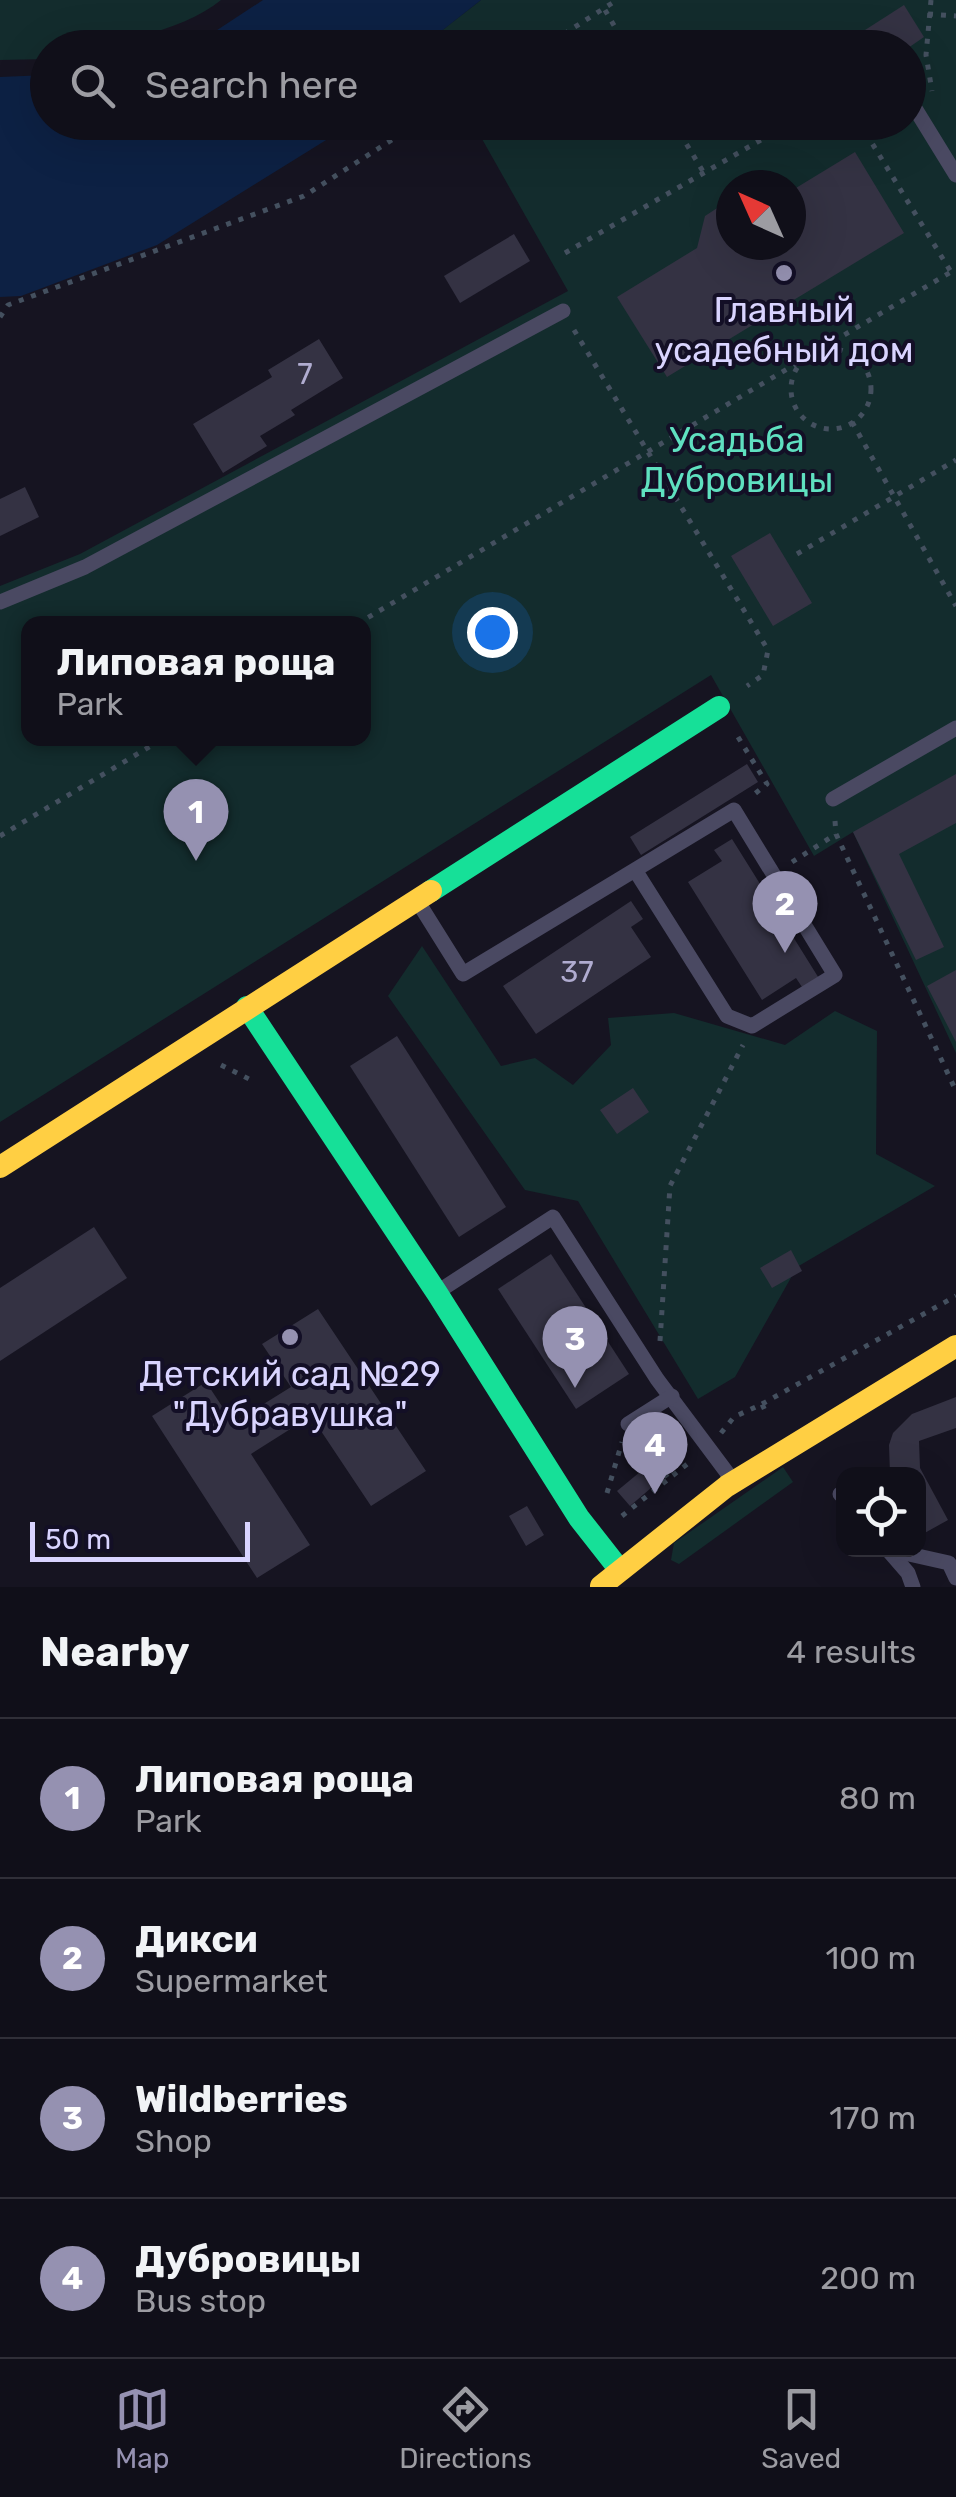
<!DOCTYPE html>
<html lang="en">
<head>
<meta charset="utf-8">
<style>
  :root { --surface:#100f19; --page:#1e1d26; --text:#f1f3f6; --muted:#9c9ca2; --line:#302f38; --accent:#9591b1 }
  body { margin:0; font-family:Rubik,sans-serif; background:var(--page); color:var(--text) }
  .controls { position:absolute; right:30px; bottom:30px; display:grid; overflow:hidden; border-radius:20px; box-shadow:0 10px 40px #0002 }
  .controls button { width:90px; height:90px; display:grid; place-items:center; padding:0; border:0; border-bottom:2px solid var(--line); background:var(--surface); color:var(--text); font:50px sans-serif }
  .compass { position:absolute; left:716px; top:170px; width:90px; height:90px; border-radius:50%; background:var(--surface); box-shadow:0 10px 40px #0002; rotate:315deg }
  .scale { position:absolute; left:30px; bottom:25px; width:220px; box-sizing:border-box; padding-left:10px; border:5px solid #d9d4ff; border-top:0; font-size:28px; line-height:35px; white-space:nowrap; color:#d9d4ff; -webkit-text-stroke:8px #130f26; paint-order:stroke }
  .you { position:absolute; left:492px; top:632px; width:35px; height:35px; margin:-25px; border:8px solid #fff; border-radius:50%; background:#1a73e8; box-shadow:0 0 0 15px #1a73e833 }
  .badge { display:grid; place-items:center; width:65px; height:65px; border-radius:50%; background:var(--accent); color:#fff; font-size:32px; font-weight:700 }
  .pin { position:absolute; translate:-50% -82px; filter:drop-shadow(0 2px 5px #0008) }
  .pin::after { content:''; position:absolute; top:52px; width:35px; height:30px; background:inherit; clip-path:polygon(0 0,100% 0,50% 100%) }
  .popup { position:absolute; left:21px; top:616px; width:350px; height:130px; box-sizing:border-box; display:grid; place-content:center; border-radius:20px; background:var(--surface); filter:drop-shadow(0 2px 8px #0005); font-size:32px; white-space:nowrap; color:var(--muted) }
  .popup b { font-size:38px; color:var(--text) }
  .popup::after { content:''; position:absolute; left:50%; top:100%; margin-left:-20px; border:20px solid transparent; border-top-color:var(--surface) }
  .list { margin:0; padding:0; list-style:none }
  h2 { display:flex; justify-content:space-between; align-items:center; height:130px; margin:0; padding:0 40px; font-size:42px }
  h2 small { font-size:32px; font-weight:400; color:var(--muted) }
  .list li { display:grid; grid-template-columns:65px 1fr auto; gap:30px; align-items:center; box-sizing:border-box; height:160px; padding:0 40px; border-top:2px solid var(--line) }
  .list b { display:block; font-size:38px; white-space:nowrap }
  .list p { margin:0; font-size:32px; white-space:nowrap; color:var(--muted) }
  .list em { font-size:32px; font-style:normal; color:var(--muted) }
  .icon { flex:none; width:55px; height:55px; fill:none; stroke:currentColor; stroke-width:2; stroke-linecap:round; stroke-linejoin:round }
  .map { position:relative; flex:none; width:956px; height:1587px; overflow:hidden }
  .search { position:absolute; background:var(--surface); box-shadow:0 10px 40px #0002; left:30px; right:30px; top:30px; height:110px; display:flex; align-items:center; gap:25px; box-sizing:border-box; padding:0 35px; border-radius:55px; color:var(--muted); font-size:38px }
  .sheet { height:770px; background:var(--surface) }
  nav { display:flex; justify-content:space-around; align-items:center; box-sizing:border-box; height:140px; border-top:2px solid var(--line); background:var(--surface); font-size:28px; color:var(--muted) }
  nav a { display:grid; justify-items:center; gap:5px }
  nav .on { color:var(--accent) }
  .map>svg:first-child { display:block }
</style>
</head>
<body>
<div class="map">
<svg width="956" height="1587" viewBox="0 0 956 1587">
  <rect width="100%" height="100%" fill="#161421"/>
  <g fill="#132c2d" fill-rule="evenodd">
    <path d="M 0,0 L 221,0 C 181,33 99,48 48,48 L 47,59 L 0,60 Z"/>
    <path d="M 481,0 L 956,0 L 956,1053 L 853,832 L 814,856 L 711,675 L 0,1122 L 0,586 L 80,554 L 568,291 L 473,123 L 908,122 L 908,48 L 431,48 L 427,42 ZM 731,185 L 791,185 L 791,245 L 731,245 ZM 29,624 L 364,624 L 364,738 L 29,738 Z"/>
    <polygon points="422,946 501,1066 535,1058 573,1085 611,1045 608,1018 674,1013 785,1045 835,1011 877,1031 876,1154 935,1186 797,1267 735,1377 698,1399 578,1201 525,1190 388,996"/>
    <polygon points="783,1467 793,1482 679,1564 671,1560 674,1543"/>
  </g>
  <g fill="#0d2144">
    <polygon points="263,0 481,0 421,47 166,47 205,38"/>
    <polygon points="47,75 48,122 345,123 331,137 157,245 21,296 0,297 0,77"/>
  </g>
  <g fill="#343243">
    <polygon points="904,5 924,37 908,48 837,48"/>
    <polygon points="855,152 904,233 667,377 617,297 697,248 705,216 731,199 731,245 791,245 791,191"/>
    <polygon points="514,234 530,261 460,303 444,276"/>
    <polygon points="319,339 343,378 291,410 295,415 260,436 267,446 223,473 193,424 272,377 268,370"/>
    <polygon points="25,487 39,517 0,536 0,499"/>
    <polygon points="770,533 812,603 773,626 731,556"/>
    <polygon points="747,764 758,782 641,855 630,837"/>
    <polygon points="956,774 956,823 899,854 944,947 916,960 853,832"/>
    <polygon points="732,839 820,980 804,990 796,978 762,1000 688,882 722,861 714,850"/>
    <polygon points="631,901 643,919 631,927 651,957 536,1034 503,986"/>
    <polygon points="956,970 956,1042 927,986"/>
    <polygon points="397,1036 506,1207 459,1237 350,1066"/>
    <polygon points="633,1088 649,1112 617,1134 600,1110"/>
    <polygon points="94,1227 127,1278 0,1361 0,1288"/>
    <polygon points="791,1250 802,1271 772,1288 760,1268"/>
    <polygon points="551,1254 629,1374 576,1409 498,1289"/>
    <polygon points="318,1309 426,1471 371,1506 311,1416 251,1454 310,1545 257,1578 152,1416 206,1382 233,1423 291,1387 262,1344"/>
    <polygon points="956,1397 956,1428 919,1441 920,1468 948,1520 921,1535 919,1475 890,1474 889,1445 893,1433 912,1414"/>
    <polygon points="646,1467 658,1482 630,1506 617,1491"/>
    <polygon points="527,1506 544,1535 526,1546 509,1516"/>
  </g>
  <g fill="none" stroke-linecap="round" stroke-linejoin="round">
    <g stroke="#44505f" stroke-width="5" stroke-dasharray="5 8" stroke-linecap="butt">
      <polyline points="931,0 926,55 932,91"/>
      <polyline points="605,10 627,48"/>
      <polyline points="928,14 956,16"/>
      <polyline points="542,48 617,0"/>
      <polyline points="673,122 704,173"/>
      <polyline points="859,122 951,272"/>
      <polyline points="565,253 792,122"/>
      <polyline points="0,317 8,305 304,196 420,122"/>
      <polyline points="574,330 768,650 763,675 747,686"/>
      <polyline points="822,348 956,269"/>
      <circle cx="831" cy="389" r="40"/>
      <polyline points="852,422 956,606"/>
      <polyline points="797,554 956,460"/>
      <polyline points="357,624 804,359"/>
      <polyline points="738,737 767,784 752,796"/>
      <polyline points="835,821 836,834 956,1091"/>
      <polyline points="0,836 164,738"/>
      <polyline points="792,862 836,834"/>
      <polyline points="221,1065 251,1080"/>
      <polyline points="660,1341 670,1186 743,1045"/>
      <polyline points="762,1404 956,1296"/>
      <polyline points="721,1433 734,1417 762,1404 767,1415"/>
      <polyline points="641,1442 668,1478"/>
      <polyline points="607,1493 622,1442"/>
      <polyline points="622,1516 691,1461"/>
    </g>
    <g stroke="#4a4962" stroke-width="15">
      <polyline points="908,97 956,175"/>
      <polyline points="0,602 85,567 563,311"/>
      <polyline points="833,799 956,728"/>
      <polyline points="418,902 463,974 734,810 835,975 752,1026 727,1016 635,870"/>
      <polyline points="439,1291 553,1217 657,1379 731,1478"/>
      <polyline points="628,1424 672,1396"/>
      <polyline points="840,1494 844,1498"/>
      <polyline points="888,1550 908,1573 913,1587"/>
      <polyline points="891,1550 949,1563 956,1578"/>
    </g>
    <g stroke="#16e098" stroke-width="22">
      <polyline points="431,891 719,707"/>
      <polyline points="247,1007 437,1293 579,1518 619,1569"/>
    </g>
    <g stroke="#ffcf43" stroke-width="22">
      <polyline points="0,1167 431,891"/>
      <polyline points="601,1586 727,1486 956,1346"/>
    </g>
  </g>
  <g fill="#9591b1" stroke="#130f26" stroke-width="4">
    <circle cx="784" cy="273" r="10"/>
    <circle cx="290" cy="1337" r="10"/>
  </g>
  <g text-anchor="middle" stroke-width="8" stroke-linejoin="round" paint-order="stroke">
    <g font-size="30" fill="#b0acd0">
      <text x="305" y="384">7</text>
      <text x="577" y="982">37</text>
    </g>
    <g font-size="35" fill="#d9d4ff" stroke="#130f26">
      <text x="784" y="322">Главный<tspan x="784" dy="40">усадебный дом</tspan></text>
      <text x="290" y="1386">Детский сад №29<tspan x="290" dy="40">"Дубравушка"</tspan></text>
    </g>
    <g font-size="35" fill="#5fe0c0" stroke="#130f26">
      <text x="737" y="452">Усадьба<tspan x="737" dy="40">Дубровицы</tspan></text>
    </g>
  </g>
</svg>
<div class="controls">
<button><svg class="icon" aria-label="locate" viewBox="0 0 24 24"><circle cx="12" cy="12" r="6"/><path d="M12 2v4M12 18v4M2 12h4M18 12h4"/></svg></button>
</div>
<svg class="compass" viewBox="-18 -18 36 36"><path d="M0-13l5 13h-10z" fill="#e53935"/><path d="M0 13l5-13h-10z" fill="#9c9ca2"/></svg>
<div class="scale">50 m</div>
<div class="you"></div>
<div class="pin badge" style="left:196px;top:861px">1</div>
<div class="popup"><b>Липовая роща</b>Park</div>
<div class="pin badge" style="left:785px;top:953px">2</div>
<div class="pin badge" style="left:575px;top:1388px">3</div>
<div class="pin badge" style="left:655px;top:1494px">4</div>
<div class="search"><svg class="icon" aria-label="search" viewBox="0 0 24 24"><circle cx="10" cy="10" r="6"/><path d="M15 15l6 6"/></svg>Search here</div>
</div>
<section class="sheet">
<h2>Nearby<small>4 results</small></h2>
<ul class="list">
<li><span class="badge">1</span><div><b>Липовая роща</b><p>Park</p></div><em>80 m</em></li>
<li><span class="badge">2</span><div><b>Дикси</b><p>Supermarket</p></div><em>100 m</em></li>
<li><span class="badge">3</span><div><b>Wildberries</b><p>Shop</p></div><em>170 m</em></li>
<li><span class="badge">4</span><div><b>Дубровицы</b><p>Bus stop</p></div><em>200 m</em></li>
</ul>
</section>
<nav>
<a class="on"><svg class="icon" aria-label="map" viewBox="0 0 24 24"><path d="M3 6l6-2 6 2 6-2v14l-6 2-6-2-6 2zM9 4v14M15 6v14"/></svg>Map</a>
<a><svg class="icon" aria-label="directions" viewBox="0 0 24 24"><path d="M12 3l9 9-9 9-9-9zM9 14v-3h6M13 9l2 2-2 2"/></svg>Directions</a>
<a><svg class="icon" aria-label="saved" viewBox="0 0 24 24"><path d="M7 4h10v16l-5-4-5 4z"/></svg>Saved</a>
</nav>
</body>
</html>
